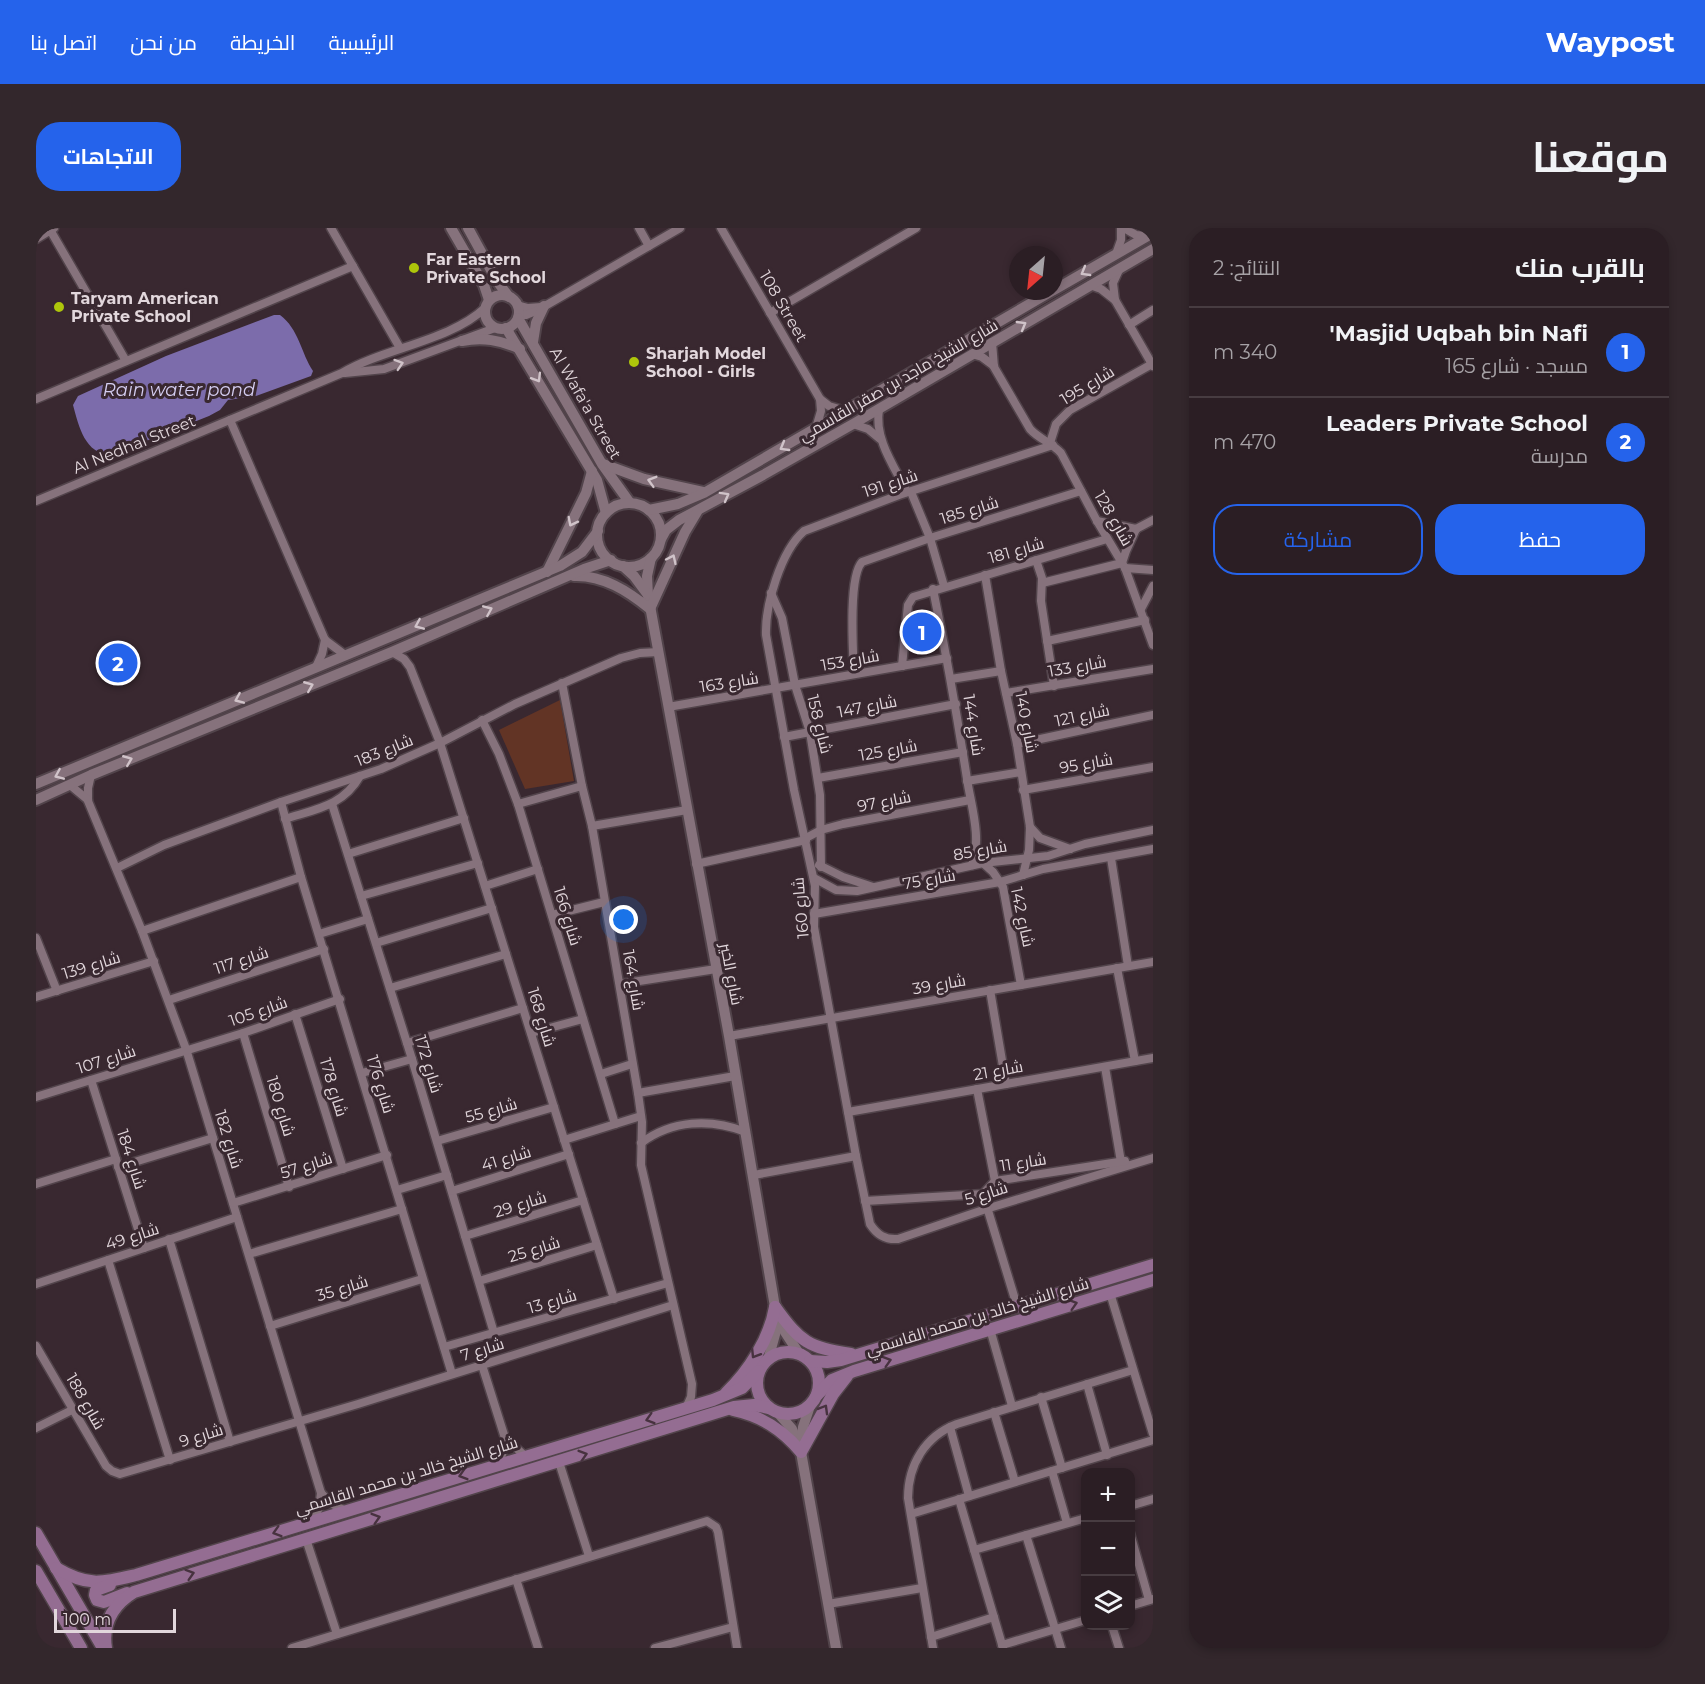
<!DOCTYPE html>
<html lang="ar">
<head>
<meta charset="utf-8">
<style>
  :root { --surface:#2b1e24; --page:#33272c; --text:#f1f3f6; --muted:#a6a2a6; --line:#473c41; --accent:#2563eb }
  body { margin:0; font-family:Montserrat,Cairo,sans-serif; background:var(--page); color:var(--text); direction:rtl }
  .controls { position:absolute; right:18px; bottom:18px; display:grid; overflow:hidden; border-radius:12px; box-shadow:0 3px 9px #0003 }
  .controls button { width:54px; height:54px; display:grid; place-items:center; padding:0; border:0; border-bottom:2px solid var(--line); background:var(--surface); color:var(--text); font:30px sans-serif }
  .compass { position:absolute; left:973px; top:18px; width:54px; height:54px; border-radius:50%; background:var(--surface); box-shadow:0 3px 9px #0003; rotate:207deg }
  .scale { position:absolute; left:18px; bottom:15px; width:122px; box-sizing:border-box; padding-left:6px; border:3px solid #e2d7dc; border-top:0; font-size:16px; line-height:21px; white-space:nowrap; color:#e2d7dc; -webkit-text-stroke:4px #392830; paint-order:stroke }
  .you { position:absolute; left:588px; top:692px; width:21px; height:21px; margin:-15px; border:4px solid #fff; border-radius:50%; background:#1a73e8; box-shadow:0 0 0 9px #1a73e833 }
  .badge { display:grid; place-items:center; width:39px; height:39px; border-radius:50%; background:var(--accent); color:#fff; font-size:20px; font-weight:700 }
  .pin { position:absolute; translate:-50% -50%; border:3px solid #fff; box-shadow:0 2px 6px #0006 }
  .list { margin:0; padding:0; list-style:none }
  h2 { display:flex; justify-content:space-between; align-items:center; height:78px; margin:0; padding:0 24px; font-size:26px }
  h2 small { font-size:20px; font-weight:400; color:var(--muted) }
  .list li { display:grid; grid-template-columns:39px 1fr auto; gap:18px; align-items:center; box-sizing:border-box; height:90px; padding:0 24px; border-top:2px solid var(--line) }
  .list b { display:block; font-size:22px; white-space:nowrap }
  .list p { margin:0; font-size:20px; white-space:nowrap; color:var(--muted) }
  .list em { font-size:20px; font-style:normal; color:var(--muted) }
  .actions { display:flex; gap:12px; padding:18px 24px }
  .actions a { flex:1; padding:14px 0; border:2px solid var(--accent); border-radius:24px; text-align:center; font-size:21px; color:var(--accent) }
  .actions .main { background:var(--accent); color:#fff }
  .icon { flex:none; width:33px; height:33px; fill:none; stroke:currentColor; stroke-width:2; stroke-linecap:round; stroke-linejoin:round }
  .map { position:relative; flex:none; width:1117px; height:1420px; overflow:hidden; direction:ltr; border-radius:24px }
  header { display:flex; align-items:center; gap:36px; box-sizing:border-box; height:84px; padding:0 30px; background:var(--accent); color:#fff }
  header strong { font-size:28px }
  nav { display:flex; gap:33px; margin-inline-start:auto; font-size:21px }
  .intro { display:flex; align-items:center; justify-content:space-between; box-sizing:border-box; height:144px; padding:0 36px }
  h1 { margin:0; font-size:42px }
  .button { padding:15px 27px; border-radius:24px; background:var(--accent); color:#fff; font-size:21px; font-weight:700 }
  main { display:flex; gap:36px; padding:0 36px }
  aside { flex:1; background:var(--surface); border-radius:24px; box-shadow:0 3px 9px #0003 }
  .map>svg:first-child { display:block }
</style>
</head>
<body>
<header>
<strong>Waypost</strong>
<nav><a>الرئيسية</a><a>الخريطة</a><a>من نحن</a><a>اتصل بنا</a></nav>
</header>
<div class="intro"><h1>موقعنا</h1><a class="button">الاتجاهات</a></div>
<main>
<aside>
<h2>بالقرب منك<small>النتائج: 2</small></h2>
<ul class="list">
<li><span class="badge">1</span><div><b>Masjid Uqbah bin Nafi'</b><p>مسجد · شارع 165</p></div><em>340 m</em></li>
<li><span class="badge">2</span><div><b>Leaders Private School</b><p>مدرسة</p></div><em>470 m</em></li>
</ul>
<div class="actions"><a class="main">حفظ</a><a>مشاركة</a></div>
</aside>
<div class="map">
<svg width="1117" height="1420" viewBox="0 0 1117 1420">
  <rect width="100%" height="100%" fill="#392830"/>
  <polygon fill="#623425" points="524,472 538,553 489,561 463,502"/>
  <path fill="#7c6cab" d="M 238,87 L 244,87 C 263,101 265,125 277,143 L 275,148 L 220,168 L 192,172 L 184,182 L 173,188 L 75,227 C 49,226 43,199 37,177 L 42,168 L 130,128 Z"/>
  <g fill="none" stroke-linecap="round" stroke-linejoin="round">
    <defs>
      <g id="minor">
        <polyline points="13,0 90,133"/>
        <polyline points="295,0 364,120"/>
        <polyline points="603,0 613,18"/>
        <polyline points="685,0 784,171 785,183 780,200"/>
        <polyline points="1088,0 1100,7 1110,8"/>
        <polyline points="0,11 18,0"/>
        <polyline points="1080,26 1085,12 1085,0"/>
        <polyline points="1083,42 1077,55 1079,72 1117,138"/>
        <polyline points="1054,57 1065,61 1079,72"/>
        <polyline points="481,77 492,80 505,79"/>
        <polyline points="734,85 880,0"/>
        <polyline points="482,87 490,87 502,82 644,0"/>
        <polyline points="1093,97 1117,82"/>
        <path d="M 956,114 L 958,139 L 994,201 C 1003,211 1016,215 1025,225 L 1061,293 L 1089,340 L 1117,417"/>
        <polyline points="936,126 946,129 958,138"/>
        <polyline points="309,145 348,141 459,100"/>
        <polyline points="0,171 317,38"/>
        <polyline points="784,171 793,178 810,183"/>
        <path d="M 843,181 C 838,211 858,238 871,264"/>
        <polyline points="194,192 289,412 309,427"/>
        <polyline points="817,196 832,201 844,211"/>
        <polyline points="1014,215 1020,196 1034,182 1116,136"/>
        <path d="M 1017,217 L 863,267 L 768,303 C 745,323 729,377 730,407 L 758,562 L 779,658 L 778,699 L 820,928 L 834,996 C 841,1007 849,1012 862,1011 L 950,981 L 1117,930"/>
        <polyline points="875,264 894,310 908,358"/>
        <path d="M 0,273 L 306,145 C 348,120 414,113 449,80"/>
        <polyline points="1061,293 1100,301"/>
        <polyline points="1100,301 1117,292"/>
        <polyline points="1000,332 1006,350 1005,373 1018,458"/>
        <polyline points="1089,340 1117,342"/>
        <polyline points="949,347 965,443 981,516 994,599 993,622 987,647"/>
        <polyline points="1006,355 1086,335 1090,323 1100,301"/>
        <path d="M 897,361 C 910,425 921,487 931,551 C 935,578 946,610 936,637"/>
        <polyline points="735,365 746,390 759,457 774,504 784,567 785,639"/>
        <polyline points="1105,381 1117,358"/>
        <polyline points="1011,413 1109,392"/>
        <polyline points="356,424 368,431 374,439 404,515 578,1071"/>
        <polyline points="866,438 872,377 877,369 1071,311"/>
        <polyline points="280,439 286,426 289,412"/>
        <path d="M 818,446 C 817,424 812,349 826,334 L 894,310 L 1045,263"/>
        <polyline points="915,451 965,443"/>
        <polyline points="526,455 546,558 556,598 602,865 606,894 605,937 656,1156 655,1169 650,1180"/>
        <polyline points="970,465 1117,441"/>
        <polyline points="632,479 911,430"/>
        <polyline points="446,492 463,526 482,576 579,896"/>
        <polyline points="748,509 920,476"/>
        <polyline points="981,516 1117,487"/>
        <polyline points="55,547 52,560 52,573 106,703 150,821 285,1265 296,1276 310,1283"/>
        <polyline points="782,550 927,524"/>
        <polyline points="931,553 985,544"/>
        <polyline points="34,557 52,572"/>
        <polyline points="987,562 1117,539"/>
        <polyline points="245,574 265,649 416,1146"/>
        <polyline points="296,576 376,831 458,1105"/>
        <polyline points="482,576 546,558"/>
        <path d="M 249,591 C 280,581 307,578 324,548"/>
        <polyline points="556,598 651,582"/>
        <polyline points="994,599 1004,610 1034,621"/>
        <polyline points="770,610 785,602 807,596 934,572"/>
        <polyline points="312,626 428,590"/>
        <polyline points="1075,630 1092,738"/>
        <polyline points="947,635 957,644 967,659 985,757"/>
        <polyline points="660,636 770,612"/>
        <polyline points="783,637 807,649 837,659"/>
        <polyline points="81,640 128,617 245,574 345,541 404,515 479,476 585,430 604,425 623,424"/>
        <polyline points="778,650 800,662 821,663 947,635 1012,628 1049,616 1117,602"/>
        <polyline points="449,658 502,641"/>
        <polyline points="325,668 442,635"/>
        <polyline points="778,686 964,654 1007,641 1117,621"/>
        <polyline points="516,687 568,674"/>
        <polyline points="106,703 265,649"/>
        <polyline points="283,706 332,691"/>
        <polyline points="0,710 21,763"/>
        <polyline points="340,715 456,680"/>
        <polyline points="1081,740 1099,833"/>
        <polyline points="584,756 680,741"/>
        <polyline points="354,760 470,726"/>
        <polyline points="954,762 970,856"/>
        <polyline points="0,769 118,733"/>
        <polyline points="133,772 288,721"/>
        <polyline points="259,786 307,941"/>
        <polyline points="207,805 253,959"/>
        <polyline points="495,805 547,791"/>
        <polyline points="693,808 1117,734"/>
        <polyline points="371,815 487,780"/>
        <polyline points="1069,839 1085,934"/>
        <polyline points="326,845 376,831"/>
        <polyline points="565,846 596,836"/>
        <polyline points="55,852 108,1020"/>
        <polyline points="941,861 959,953"/>
        <polyline points="602,865 699,848"/>
        <polyline points="0,869 207,805 304,771"/>
        <polyline points="812,884 1117,830"/>
        <polyline points="528,912 605,888"/>
        <polyline points="401,913 518,879"/>
        <path d="M 605,915 C 636,892 674,890 710,904"/>
        <polyline points="82,939 177,910"/>
        <polyline points="718,947 820,928"/>
        <polyline points="0,956 80,931"/>
        <polyline points="361,962 411,947"/>
        <polyline points="416,963 533,926"/>
        <polyline points="947,966 981,1078"/>
        <polyline points="829,973 947,966 959,953 1089,933"/>
        <polyline points="197,975 351,927"/>
        <polyline points="429,1008 547,972"/>
        <polyline points="133,1011 194,1214"/>
        <polyline points="213,1026 366,981"/>
        <polyline points="72,1032 134,1232"/>
        <polyline points="443,1053 561,1017"/>
        <polyline points="0,1056 201,989"/>
        <polyline points="1074,1065 1117,1206"/>
        <polyline points="234,1098 386,1051"/>
        <polyline points="954,1101 976,1178"/>
        <polyline points="0,1118 70,1238 76,1243 84,1246 322,1176 637,1077"/>
        <polyline points="408,1119 632,1055"/>
        <polyline points="446,1137 469,1210 468,1221 462,1237"/>
        <polyline points="1051,1156 1071,1227"/>
        <polyline points="1005,1169 1026,1240"/>
        <polyline points="958,1184 979,1254"/>
        <polyline points="914,1199 933,1268"/>
        <polyline points="0,1200 38,1181"/>
        <polyline points="469,1210 489,1228"/>
        <polyline points="523,1234 553,1328"/>
        <polyline points="1016,1243 1031,1295"/>
        <polyline points="923,1271 967,1420"/>
        <polyline points="1094,1278 1117,1271"/>
        <polyline points="875,1286 1117,1212"/>
        <polyline points="276,1293 283,1280 285,1265"/>
        <polyline points="1094,1305 1113,1372"/>
        <polyline points="990,1307 1025,1420"/>
        <polyline points="270,1311 301,1406"/>
        <polyline points="938,1322 1050,1290"/>
        <polyline points="480,1351 502,1420"/>
        <polyline points="792,1376 886,1360"/>
        <polyline points="1094,1378 1117,1371"/>
        <polyline points="1076,1398 1083,1420"/>
        <polyline points="895,1409 958,1389"/>
        <polyline points="966,1417 1050,1392"/>
        <polyline points="256,1420 671,1293 680,1299 682,1304 701,1420"/>
        <polyline points="619,1420 697,1399"/>
        <path d="M 897,1420 L 872,1270 C 872,1237 889,1208 921,1196 L 1097,1142"/>
      </g>
      <g id="tertiary">
        <polyline points="415,0 448,57 453,72"/>
        <polyline points="432,0 461,53 473,69"/>
        <polyline points="1018,62 1117,5"/>
        <circle cx="466" cy="84" r="17"/>
        <polyline points="482,90 566,236 594,275"/>
        <polyline points="470,100 561,252 570,285"/>
        <path d="M 426,113 C 447,109 464,112 484,121"/>
        <polyline points="497,114 500,95 508,78"/>
        <polyline points="567,236 608,251 667,264"/>
        <circle cx="593" cy="307" r="32"/>
        <polyline points="613,282 642,276 668,265 1016,63"/>
        <polyline points="625,311 630,302 643,292 727,247 817,196 1117,21"/>
        <polyline points="615,330 611,348 612,367 693,808 739,1079 740,1103 732,1132"/>
        <polyline points="587,338 598,348 612,367"/>
        <polyline points="511,344 550,265 556,243"/>
        <path d="M 538,348 C 567,347 592,363 614,381 L 649,304 L 661,284"/>
        <polyline points="0,556 524,338 546,324 562,303"/>
        <polyline points="0,572 55,547 356,424 548,341 575,332"/>
        <polyline points="742,1088 749,1104 764,1127"/>
        <polyline points="742,1185 756,1201 765,1224 800,1420"/>
        <polyline points="765,1217 767,1199 774,1178"/>
      </g>
      <g id="secondary">
        <path d="M 739,1079 C 765,1115 772,1119 815,1126"/>
        <circle cx="752" cy="1155" r="31"/>
        <polyline points="774,1133 791,1134 805,1132 1117,1037"/>
        <path d="M 690,1165 C 713,1143 734,1110 739,1079"/>
        <polyline points="781,1167 796,1152 818,1143 1117,1052"/>
        <path d="M 697,1182 C 725,1188 746,1201 765,1224 L 797,1166 L 811,1148"/>
        <polyline points="0,1305 67,1420"/>
        <path d="M 20,1340 C 52,1359 66,1355 100,1347 L 677,1172 L 706,1160 L 723,1143"/>
        <polyline points="0,1343 45,1420"/>
        <polyline points="74,1357 60,1362 59,1367 61,1372 68,1374 91,1365"/>
        <path d="M 70,1420 C 66,1395 77,1377 98,1364 L 698,1179 L 718,1177 L 733,1180"/>
      </g>
    </defs>
    <use href="#minor" stroke="#52444b" stroke-width="11"/>
    <use href="#tertiary" stroke="#52444b" stroke-width="14"/>
    <use href="#secondary" stroke="#52444b" stroke-width="15"/>
    <use href="#minor" stroke="#86727c" stroke-width="8"/>
    <use href="#tertiary" stroke="#86727c" stroke-width="10"/>
    <use href="#secondary" stroke="#946d92" stroke-width="12"/>
  </g>
  <defs><path id="oneway-chevron" d="M-2-3.5L2.5 0L-2 3.5" fill="none" stroke-width="1.6" stroke-linecap="round" stroke-linejoin="round" transform="scale(1.5)"/></defs>
  <g stroke="#d0c3c9">
    <use href="#oneway-chevron" transform="translate(1049 44) rotate(150)"/>
    <use href="#oneway-chevron" transform="translate(986 97) rotate(-30)"/>
    <use href="#oneway-chevron" transform="translate(363 136) rotate(-18)"/>
    <use href="#oneway-chevron" transform="translate(501 150) rotate(59)"/>
    <use href="#oneway-chevron" transform="translate(748 219) rotate(150)"/>
    <use href="#oneway-chevron" transform="translate(616 253) rotate(-164)"/>
    <use href="#oneway-chevron" transform="translate(689 268) rotate(-29)"/>
    <use href="#oneway-chevron" transform="translate(536 294) rotate(117)"/>
    <use href="#oneway-chevron" transform="translate(636 331) rotate(-65)"/>
    <use href="#oneway-chevron" transform="translate(452 382) rotate(-23)"/>
    <use href="#oneway-chevron" transform="translate(383 397) rotate(157)"/>
    <use href="#oneway-chevron" transform="translate(273 458) rotate(-22)"/>
    <use href="#oneway-chevron" transform="translate(203 471) rotate(157)"/>
    <use href="#oneway-chevron" transform="translate(92 532) rotate(-22)"/>
    <use href="#oneway-chevron" transform="translate(23 547) rotate(157)"/>
  </g>
  <g stroke="#47323f">
    <use href="#oneway-chevron" transform="translate(1037 1076) rotate(-17)"/>
    <use href="#oneway-chevron" transform="translate(719 1126) rotate(122)"/>
    <use href="#oneway-chevron" transform="translate(851 1133) rotate(-17)"/>
    <use href="#oneway-chevron" transform="translate(788 1181) rotate(-60)"/>
    <use href="#oneway-chevron" transform="translate(614 1191) rotate(163)"/>
    <use href="#oneway-chevron" transform="translate(547 1227) rotate(-17)"/>
    <use href="#oneway-chevron" transform="translate(427 1247) rotate(163)"/>
    <use href="#oneway-chevron" transform="translate(340 1290) rotate(-17)"/>
    <use href="#oneway-chevron" transform="translate(241 1304) rotate(163)"/>
    <use href="#oneway-chevron" transform="translate(154 1346) rotate(-17)"/>
  </g>
  <g fill="#aec60b" stroke="#392830" stroke-width="2">
    <circle cx="378" cy="40" r="6"/>
    <circle cx="23" cy="79" r="6"/>
    <circle cx="598" cy="134" r="6"/>
  </g>
  <g text-anchor="middle" stroke-width="6" stroke-linejoin="round" paint-order="stroke">
    <g font-size="16" font-weight="bold" fill="#e2d7dc" stroke="#392830" text-anchor="start">
      <text x="390" y="37">Far Eastern<tspan x="390" dy="18">Private School</tspan></text>
      <text x="35" y="76">Taryam American<tspan x="35" dy="18">Private School</tspan></text>
      <text x="610" y="131">Sharjah Model<tspan x="610" dy="18">School - Girls</tspan></text>
    </g>
    <g font-size="16" fill="#e2d7dc" stroke="#392830">
      <text transform="translate(748 78) rotate(60)" y="6">108 Street</text>
      <text transform="translate(862 152) rotate(-30)" y="6">شارع الشيخ ماجد بن صقر القاسمي</text>
      <text transform="translate(1051 157) rotate(-31)" y="6">شارع 195</text>
      <text transform="translate(550 175) rotate(60)" y="6">Al Wafa'a Street</text>
      <text transform="translate(98 216) rotate(-22)" y="6">Al Nedhal Street</text>
      <text transform="translate(854 255) rotate(-18)" y="6">شارع 191</text>
      <text transform="translate(933 282) rotate(-17)" y="6">شارع 185</text>
      <text transform="translate(1078 290) rotate(60)" y="6">شارع 128</text>
      <text transform="translate(980 322) rotate(-16)" y="6">شارع 181</text>
      <text transform="translate(814 432) rotate(-10)" y="6">شارع 153</text>
      <text transform="translate(1041 438) rotate(-10)" y="6">شارع 133</text>
      <text transform="translate(693 454) rotate(-9)" y="6">شارع 163</text>
      <text transform="translate(831 478) rotate(-11)" y="6">شارع 147</text>
      <text transform="translate(1046 487) rotate(-12)" y="6">شارع 121</text>
      <text transform="translate(991 494) rotate(79)" y="6">شارع 140</text>
      <text transform="translate(784 496) rotate(76)" y="6">شارع 158</text>
      <text transform="translate(938 497) rotate(81)" y="6">شارع 144</text>
      <text transform="translate(348 522) rotate(-22)" y="6">شارع 183</text>
      <text transform="translate(852 522) rotate(-10)" y="6">شارع 125</text>
      <text transform="translate(1050 535) rotate(-10)" y="6">شارع 95</text>
      <text transform="translate(848 573) rotate(-11)" y="6">شارع 97</text>
      <text transform="translate(944 622) rotate(-10)" y="6">شارع 85</text>
      <text transform="translate(893 651) rotate(-10)" y="6">شارع 75</text>
      <text transform="translate(764 680) rotate(-95)" y="6">شارع 160</text>
      <text transform="translate(532 688) rotate(73)" y="6">شارع 166</text>
      <text transform="translate(987 689) rotate(78)" y="6">شارع 142</text>
      <text transform="translate(205 732) rotate(-18)" y="6">شارع 117</text>
      <text transform="translate(55 737) rotate(-17)" y="6">شارع 139</text>
      <text transform="translate(696 746) rotate(79)" y="6">شارع الخير</text>
      <text transform="translate(598 752) rotate(80)" y="6">شارع 164</text>
      <text transform="translate(903 756) rotate(-10)" y="6">شارع 39</text>
      <text transform="translate(222 783) rotate(-19)" y="6">شارع 105</text>
      <text transform="translate(506 789) rotate(73)" y="6">شارع 168</text>
      <text transform="translate(70 831) rotate(-18)" y="6">شارع 107</text>
      <text transform="translate(393 836) rotate(73)" y="6">شارع 172</text>
      <text transform="translate(962 842) rotate(-10)" y="6">شارع 21</text>
      <text transform="translate(345 856) rotate(73)" y="6">شارع 176</text>
      <text transform="translate(298 859) rotate(73)" y="6">شارع 178</text>
      <text transform="translate(245 878) rotate(73)" y="6">شارع 180</text>
      <text transform="translate(455 882) rotate(-16)" y="6">شارع 55</text>
      <text transform="translate(193 911) rotate(73)" y="6">شارع 182</text>
      <text transform="translate(470 930) rotate(-17)" y="6">شارع 41</text>
      <text transform="translate(96 931) rotate(72)" y="6">شارع 184</text>
      <text transform="translate(987 934) rotate(-9)" y="6">شارع 11</text>
      <text transform="translate(270 937) rotate(-18)" y="6">شارع 57</text>
      <text transform="translate(950 965) rotate(-18)" y="6">شارع 5</text>
      <text transform="translate(484 976) rotate(-17)" y="6">شارع 29</text>
      <text transform="translate(96 1008) rotate(-18)" y="6">شارع 49</text>
      <text transform="translate(498 1021) rotate(-17)" y="6">شارع 25</text>
      <text transform="translate(306 1060) rotate(-17)" y="6">شارع 35</text>
      <text transform="translate(516 1073) rotate(-16)" y="6">شارع 13</text>
      <text transform="translate(941 1088) rotate(-17)" y="6">شارع الشيخ خالد بن محمد القاسمي</text>
      <text transform="translate(446 1121) rotate(-17)" y="6">شارع 7</text>
      <text transform="translate(50 1173) rotate(60)" y="6">شارع 188</text>
      <text transform="translate(165 1207) rotate(-17)" y="6">شارع 9</text>
      <text transform="translate(370 1247) rotate(-17)" y="6">شارع الشيخ خالد بن محمد القاسمي</text>
    </g>
    <g font-size="18" font-style="italic" fill="#d4cdf1" stroke="#392830">
      <text x="143" y="168">Rain water pond</text>
    </g>
  </g>
</svg>
<div class="controls">
<button>+</button>
<button>−</button>
<button><svg class="icon" aria-label="layers" viewBox="0 0 24 24"><path d="M12 4l9 5-9 5-9-5zM3 14l9 5 9-5"/></svg></button>
</div>
<svg class="compass" viewBox="-18 -18 36 36"><path d="M0-13l5 13h-10z" fill="#e53935"/><path d="M0 13l5-13h-10z" fill="#a6a2a6"/></svg>
<div class="scale">100 m</div>
<div class="you"></div>
<div class="pin badge" style="left:886px;top:404px">1</div>
<div class="pin badge" style="left:82px;top:435px">2</div>
</div>
</main>
</body>
</html>
